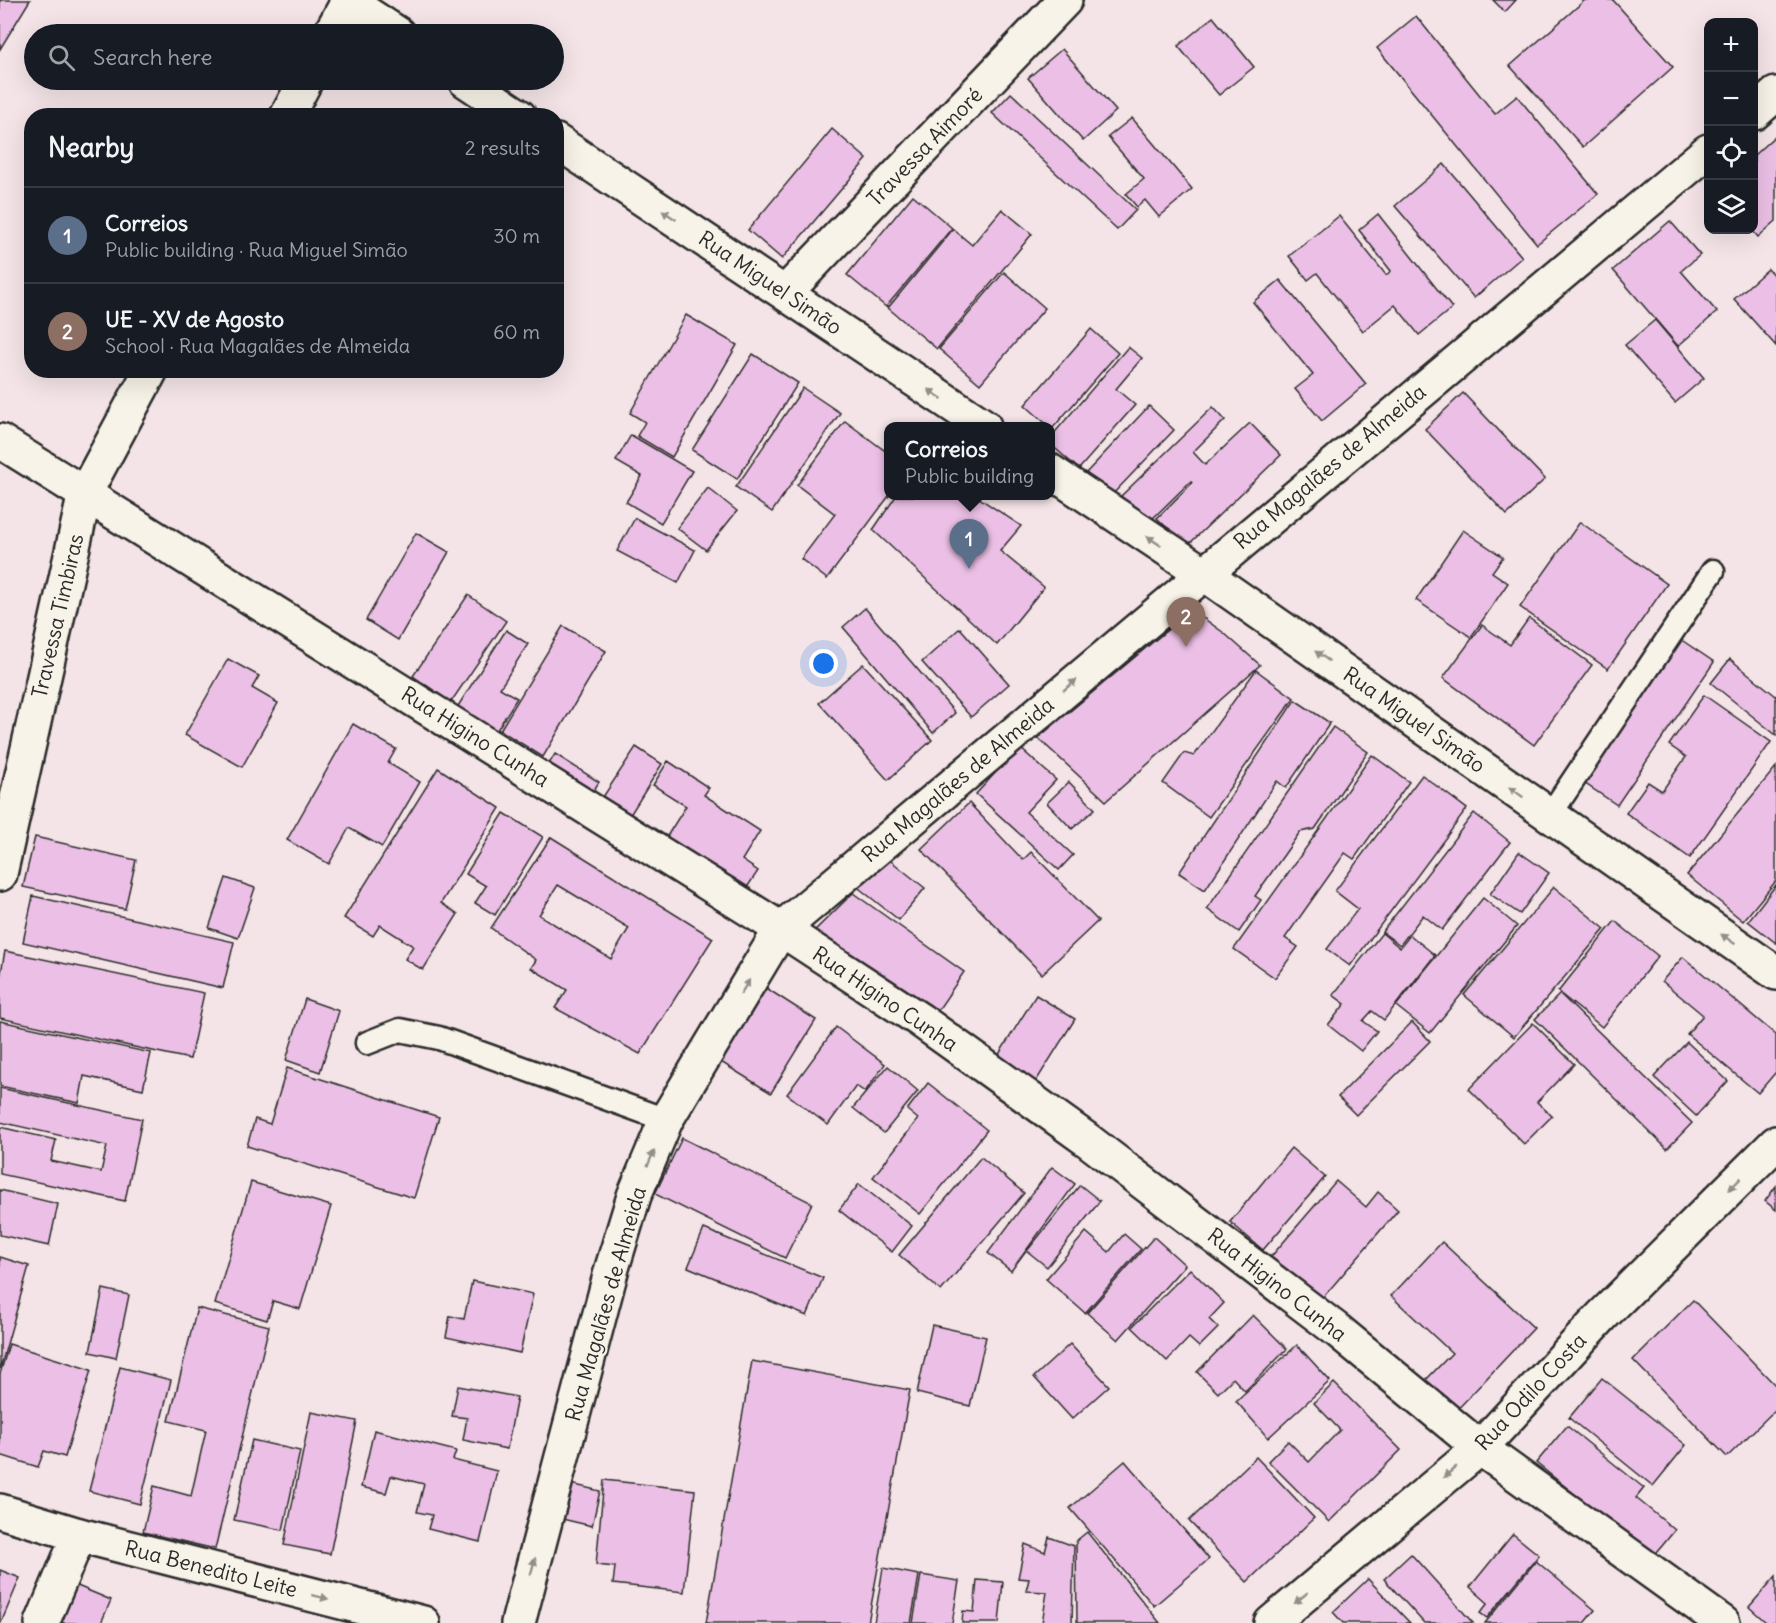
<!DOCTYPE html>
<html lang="en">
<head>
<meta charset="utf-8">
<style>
  :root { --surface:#171b24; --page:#20242c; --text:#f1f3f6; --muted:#9ea1a6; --line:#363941; --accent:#b45309 }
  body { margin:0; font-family:Delius,sans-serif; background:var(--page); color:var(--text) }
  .controls { position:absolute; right:18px; top:18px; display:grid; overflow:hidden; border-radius:12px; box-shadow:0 6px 24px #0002 }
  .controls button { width:54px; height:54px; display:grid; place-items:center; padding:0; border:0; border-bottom:2px solid var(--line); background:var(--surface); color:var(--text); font:30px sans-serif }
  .you { position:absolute; left:824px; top:664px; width:21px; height:21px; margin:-15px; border:4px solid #fff; border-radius:50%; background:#1a73e8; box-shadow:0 0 0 9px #1a73e833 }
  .badge { display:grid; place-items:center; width:39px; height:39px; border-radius:50%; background:var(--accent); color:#fff; font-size:20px; font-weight:700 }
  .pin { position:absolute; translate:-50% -50px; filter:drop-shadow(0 2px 3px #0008) }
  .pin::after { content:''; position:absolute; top:32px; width:21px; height:18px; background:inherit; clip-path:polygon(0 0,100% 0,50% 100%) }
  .popup { position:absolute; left:884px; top:422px; width:171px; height:78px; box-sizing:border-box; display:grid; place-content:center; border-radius:12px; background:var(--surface); filter:drop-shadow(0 2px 4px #0005); font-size:20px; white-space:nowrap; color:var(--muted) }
  .popup b { font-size:22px; color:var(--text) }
  .popup::after { content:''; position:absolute; left:50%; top:100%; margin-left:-12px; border:12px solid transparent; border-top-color:var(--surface) }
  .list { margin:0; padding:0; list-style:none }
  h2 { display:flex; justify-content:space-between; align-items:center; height:78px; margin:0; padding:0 24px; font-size:26px }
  h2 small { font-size:20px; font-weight:400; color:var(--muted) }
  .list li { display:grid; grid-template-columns:39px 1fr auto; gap:18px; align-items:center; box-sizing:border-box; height:96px; padding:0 24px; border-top:2px solid var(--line) }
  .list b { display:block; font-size:22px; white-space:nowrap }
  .list p { margin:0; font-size:20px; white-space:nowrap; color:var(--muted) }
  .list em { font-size:20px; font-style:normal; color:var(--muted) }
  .icon { flex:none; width:33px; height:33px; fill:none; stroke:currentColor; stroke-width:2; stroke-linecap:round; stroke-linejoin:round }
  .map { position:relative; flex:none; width:1776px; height:1623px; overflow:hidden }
  .search { position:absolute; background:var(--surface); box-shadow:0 6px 24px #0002; left:24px; top:24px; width:540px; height:66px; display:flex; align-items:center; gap:15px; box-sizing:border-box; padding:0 21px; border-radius:33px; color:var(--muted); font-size:22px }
  .panel { position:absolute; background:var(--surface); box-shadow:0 6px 24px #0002; left:24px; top:108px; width:540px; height:270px; border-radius:24px }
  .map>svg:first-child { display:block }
</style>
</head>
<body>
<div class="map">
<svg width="1776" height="1623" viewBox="0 0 1776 1623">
  <rect width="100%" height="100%" fill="#f4e4e7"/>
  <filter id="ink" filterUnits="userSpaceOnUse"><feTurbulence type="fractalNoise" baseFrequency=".0167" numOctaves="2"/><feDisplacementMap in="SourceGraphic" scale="12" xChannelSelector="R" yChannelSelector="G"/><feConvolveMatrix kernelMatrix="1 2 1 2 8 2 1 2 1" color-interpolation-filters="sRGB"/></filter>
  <g filter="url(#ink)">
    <g fill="#ecc0e6" stroke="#2b2b2b" stroke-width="1.5" fill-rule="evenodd">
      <polygon points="0,0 30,0 0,49"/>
      <polygon points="1493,0 1516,0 1505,12"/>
      <polygon points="1585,0 1613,0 1673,67 1583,147 1510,66"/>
      <polygon points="1416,16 1495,114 1517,96 1598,194 1537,244 1377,48"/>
      <polygon points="1213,17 1254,67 1219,95 1178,46"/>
      <polygon points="1062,49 1116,111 1083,141 1028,78"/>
      <polygon points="1011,93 1136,210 1117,230 992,113"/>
      <polygon points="1132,118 1192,189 1159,217 1145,200 1137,207 1126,194 1144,179 1108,137"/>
      <polygon points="832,129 867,159 782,259 748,230"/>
      <polygon points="1776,135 1776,221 1758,237 1752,230 1754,155"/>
      <polygon points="1444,164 1522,257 1474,298 1395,206"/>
      <polygon points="913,195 952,228 886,307 847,275"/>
      <polygon points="1002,209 1032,234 937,349 888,308 953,229 972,245"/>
      <polygon points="1378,214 1452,308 1419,335 1395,305 1363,331 1317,273 1308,280 1289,256 1339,216 1386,275 1391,271 1359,230"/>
      <polygon points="1670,221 1700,255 1681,271 1717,312 1678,346 1613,270"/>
      <polygon points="1768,269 1776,278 1776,346 1734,299"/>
      <polygon points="1004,272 1045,308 980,384 939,349"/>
      <polygon points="1280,280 1366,384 1322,421 1295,389 1313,375 1253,302"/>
      <polygon points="686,315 737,345 672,457 637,436 645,422 630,413"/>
      <polygon points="1655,320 1704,378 1675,403 1625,345"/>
      <polygon points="1091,329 1118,353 1052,429 1025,405"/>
      <polygon points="1128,347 1142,358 1116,389 1135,405 1079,469 1050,444 1050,438"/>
      <polygon points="753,354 798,383 737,479 692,450"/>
      <polygon points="803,388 840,413 772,512 736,487"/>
      <polygon points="1463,393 1545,479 1507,515 1425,429"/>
      <polygon points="1149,406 1174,430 1111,496 1086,473"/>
      <polygon points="1213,407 1225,420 1193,452 1205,465 1250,423 1281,455 1186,547 1157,518 1192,483 1191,481 1148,523 1121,496"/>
      <polygon points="845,421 884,450 888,445 889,496 827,579 801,559 835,514 797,485"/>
      <polygon points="631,435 692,471 661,523 626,502 642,476 616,461"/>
      <polygon points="708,488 737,511 706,550 677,528"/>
      <polygon points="896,496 976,496 1021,526 1000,551 1044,587 997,645 873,530"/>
      <polygon points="635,518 695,550 678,583 617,551"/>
      <polygon points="1580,522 1667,584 1608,669 1520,607"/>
      <polygon points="1463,530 1503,557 1492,572 1508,583 1471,637 1416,600"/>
      <polygon points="416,533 449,552 398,640 366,620"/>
      <polygon points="468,595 506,621 451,702 413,676"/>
      <polygon points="865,608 955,713 933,733 843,627"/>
      <polygon points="1194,616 1203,618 1224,633 1260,665 1106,801 1038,738 1183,617"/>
      <polygon points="1529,618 1592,665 1534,745 1443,678 1482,625 1510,645"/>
      <polygon points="563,626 606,651 543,757 500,730"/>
      <polygon points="960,628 1009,684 971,717 922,662"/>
      <polygon points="506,630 528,644 500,688 517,698 492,738 453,714"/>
      <polygon points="1680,639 1714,662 1617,805 1584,783"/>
      <polygon points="228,659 259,676 252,688 278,703 242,767 185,735"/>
      <polygon points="1730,659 1776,696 1776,735 1711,683"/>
      <polygon points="863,664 932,740 888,780 819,703"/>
      <polygon points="1256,670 1294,698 1209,817 1163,783 1184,753 1194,756"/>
      <polygon points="1704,695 1771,742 1690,858 1626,813 1648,782 1662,791 1686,757 1669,745"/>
      <polygon points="1295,700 1330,723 1286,788 1277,781 1205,890 1179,873"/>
      <polygon points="353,724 396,749 388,763 420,782 382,847 349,828 329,864 287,840"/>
      <polygon points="1333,727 1368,752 1315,829 1300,832 1255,896 1261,900 1239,932 1207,909"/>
      <polygon points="636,747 662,764 625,823 597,806"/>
      <polygon points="1019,747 1056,780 1026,812 1073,855 1059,870 976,794"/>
      <polygon points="555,754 599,782 586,802 543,774"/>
      <polygon points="1372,755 1409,782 1354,859 1345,853 1285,938 1298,947 1275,978 1234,949"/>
      <polygon points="668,761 709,788 704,795 760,831 742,860 758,871 742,895 662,844 686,806 653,785"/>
      <polygon points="1776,767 1776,881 1743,921 1687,875"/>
      <polygon points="438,768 500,808 441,903 458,914 423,970 405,959 413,946 380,925 373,936 344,918"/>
      <polygon points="1422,775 1467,809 1350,966 1327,949 1358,909 1335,891"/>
      <polygon points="1069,782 1095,809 1072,829 1047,803"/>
      <polygon points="969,803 1023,860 1031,852 1098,921 1042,974 921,849"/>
      <polygon points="504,813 543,837 495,915 475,903 486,886 466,874"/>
      <polygon points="1474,813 1510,842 1442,930 1423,915 1400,945 1382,932"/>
      <polygon points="35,837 136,860 125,909 23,887"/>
      <path d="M 551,837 L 713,938 L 640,1054 L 555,1008 L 567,990 L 531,968 L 536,960 L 491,928 ZM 558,885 L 629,928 L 611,959 L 539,915 Z"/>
      <polygon points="1519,852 1549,873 1520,914 1490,894"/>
      <polygon points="881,853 925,888 899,920 855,885"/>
      <polygon points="226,878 255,888 238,938 209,928"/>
      <polygon points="1776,885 1776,943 1748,921"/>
      <polygon points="1554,887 1605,929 1514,1037 1464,995"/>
      <polygon points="853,893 964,972 930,1022 806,939"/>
      <polygon points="33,896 234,942 223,988 23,942"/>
      <polygon points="1483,898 1517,926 1430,1033 1396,1006"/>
      <polygon points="1615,921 1658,956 1602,1027 1558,992"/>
      <polygon points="1382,933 1400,948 1410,935 1435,955 1384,1020 1372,1011 1363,1021 1377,1031 1361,1051 1328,1025 1345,1004 1333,995"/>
      <polygon points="5,951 204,993 190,1059 0,1018 0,978"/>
      <polygon points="1683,957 1776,1035 1776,1072 1758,1093 1687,1034 1703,1015 1662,981"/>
      <polygon points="763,986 816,1020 771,1093 716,1059"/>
      <polygon points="1560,994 1692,1123 1667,1149 1535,1019"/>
      <polygon points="1036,995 1075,1019 1035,1083 996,1059"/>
      <polygon points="305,999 339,1011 320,1072 286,1060"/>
      <polygon points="0,1021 151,1053 143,1089 84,1076 79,1103 0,1086"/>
      <polygon points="1412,1022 1430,1041 1356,1115 1338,1097"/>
      <polygon points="1533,1023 1574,1064 1537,1102 1552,1116 1524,1144 1469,1089"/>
      <polygon points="836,1027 885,1064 865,1092 856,1086 828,1125 787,1094"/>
      <polygon points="1687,1042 1728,1081 1696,1116 1654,1077"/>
      <polygon points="888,1066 918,1091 884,1133 853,1108"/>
      <polygon points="287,1068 439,1117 414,1198 247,1146 255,1119 270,1124"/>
      <polygon points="928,1083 987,1130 920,1214 873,1177 918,1119 907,1110"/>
      <polygon points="0,1088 142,1119 125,1201 0,1174 0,1127 56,1140 51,1161 101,1172 107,1146 0,1122"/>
      <polygon points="682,1138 812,1203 785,1258 655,1194"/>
      <polygon points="1291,1148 1325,1177 1263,1250 1230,1222"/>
      <polygon points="981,1157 1024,1193 941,1291 899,1255"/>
      <polygon points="1052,1167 1075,1184 1011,1271 988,1253"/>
      <polygon points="1336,1181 1366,1207 1378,1192 1398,1210 1313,1309 1263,1266"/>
      <polygon points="251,1182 331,1206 300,1309 273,1301 267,1320 215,1304"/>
      <polygon points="859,1184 912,1226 892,1252 839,1210"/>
      <polygon points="1080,1185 1100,1201 1047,1267 1027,1251"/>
      <polygon points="1776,1186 1776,1210 1765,1201"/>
      <polygon points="0,1190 58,1204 49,1246 0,1235"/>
      <polygon points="704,1229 823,1278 807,1316 688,1267"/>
      <polygon points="1086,1232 1109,1252 1124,1234 1141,1249 1085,1313 1046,1279"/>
      <polygon points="1154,1237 1185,1265 1118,1340 1087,1313"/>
      <polygon points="1442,1242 1534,1328 1454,1413 1423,1383 1452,1353 1391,1296"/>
      <polygon points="0,1257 29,1266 0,1369"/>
      <polygon points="1190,1269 1224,1303 1209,1319 1218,1328 1199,1347 1189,1338 1167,1361 1132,1327"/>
      <polygon points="472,1281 533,1294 520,1353 446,1337 450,1316 464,1319"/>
      <polygon points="103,1289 129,1295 116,1358 90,1352"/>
      <polygon points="1693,1300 1776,1386 1776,1409 1727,1457 1633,1360"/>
      <polygon points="197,1308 269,1326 215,1549 143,1532 154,1486 191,1496 206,1430 169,1421"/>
      <polygon points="1253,1315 1287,1349 1245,1391 1233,1378 1218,1393 1197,1372"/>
      <polygon points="932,1325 986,1337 970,1406 917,1393"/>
      <polygon points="9,1344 91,1370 65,1457 44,1451 38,1467 0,1455 0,1374"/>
      <polygon points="1070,1344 1109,1386 1072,1419 1034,1377"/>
      <polygon points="1297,1345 1330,1381 1268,1438 1236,1401"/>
      <polygon points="752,1361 910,1390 868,1623 706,1623"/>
      <polygon points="120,1367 171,1380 140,1504 89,1491"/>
      <polygon points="1602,1378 1686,1445 1653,1486 1569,1418"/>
      <polygon points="1334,1383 1401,1450 1329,1522 1268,1461 1288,1441 1309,1462 1340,1430 1314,1403"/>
      <polygon points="458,1386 517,1397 507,1449 463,1440 467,1418 452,1416"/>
      <polygon points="311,1412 357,1421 330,1554 284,1545"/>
      <polygon points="1567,1426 1644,1488 1636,1498 1675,1530 1653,1557 1536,1463"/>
      <polygon points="374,1430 456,1451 453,1460 497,1471 480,1542 428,1529 432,1515 417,1512 424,1484 391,1476 386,1493 361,1487"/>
      <polygon points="252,1440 300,1451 283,1530 234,1520"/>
      <polygon points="1256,1457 1314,1518 1247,1582 1189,1521"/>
      <polygon points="1125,1461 1209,1559 1154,1606 1070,1508"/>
      <polygon points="604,1480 695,1490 684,1592 613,1584 615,1567 596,1565"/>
      <polygon points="567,1483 600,1491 592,1526 558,1518"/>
      <polygon points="1087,1532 1160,1623 1077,1623 1076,1541"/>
      <polygon points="1513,1534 1539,1555 1487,1618 1480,1613 1488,1603 1470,1587"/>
      <polygon points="1049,1537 1074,1546 1072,1623 1042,1623 1047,1592 1026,1591 1029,1579 1018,1578 1025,1544 1045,1552"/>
      <polygon points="1411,1554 1473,1623 1424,1623 1384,1579"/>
      <polygon points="1536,1561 1595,1610 1584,1623 1485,1623"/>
      <polygon points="883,1568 919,1575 911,1623 874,1623"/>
      <polygon points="0,1570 20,1578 1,1623 0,1623"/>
      <polygon points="921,1575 959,1581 952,1623 913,1623"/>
      <polygon points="1776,1576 1776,1623 1767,1623 1749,1607"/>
      <polygon points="1368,1579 1410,1623 1343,1623 1333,1612"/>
      <polygon points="63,1580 111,1600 101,1623 45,1623"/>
      <polygon points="977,1580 1003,1582 999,1623 962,1623 963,1611 974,1612"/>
    </g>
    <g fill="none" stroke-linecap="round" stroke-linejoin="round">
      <defs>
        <g id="lane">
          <polyline points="1550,815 1713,571"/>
          <polyline points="367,1043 400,1030 439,1038 666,1120"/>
        </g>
        <g id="street">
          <polyline points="330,34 349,0"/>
          <polyline points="287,116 306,80"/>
          <polyline points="785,293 1065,0"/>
          <polyline points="0,441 781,929 920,1020 1086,1139 1337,1330 1480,1448 1723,1623"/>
          <polyline points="0,874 85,493 151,370"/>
          <polyline points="42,1623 79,1535"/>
        </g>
        <g id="secondary">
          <polyline points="346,0 398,34"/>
          <polyline points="465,80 519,116"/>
          <polyline points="1754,113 1776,94"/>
          <polyline points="556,141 984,426"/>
          <polyline points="1050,471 1203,573 1776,973"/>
          <polyline points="518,1623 612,1268 634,1196 666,1120 781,929 1708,151"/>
          <polyline points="1271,1623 1480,1448 1602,1316 1776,1143"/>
        </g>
        <polyline id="primary" points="0,1511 79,1535 423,1623"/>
      </defs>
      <use href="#lane" stroke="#2b2b2b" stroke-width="27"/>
      <use href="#street" stroke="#2b2b2b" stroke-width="38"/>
      <use href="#secondary" stroke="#2b2b2b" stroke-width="38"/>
      <use href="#primary" stroke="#2b2b2b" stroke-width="38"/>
      <use href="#lane" stroke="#f7f3e8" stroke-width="22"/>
      <use href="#street" stroke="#f7f3e8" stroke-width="33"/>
      <use href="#secondary" stroke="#f7f3e8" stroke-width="33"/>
      <use href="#primary" stroke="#f7f3e8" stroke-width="33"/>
    </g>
    <defs><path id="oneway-solid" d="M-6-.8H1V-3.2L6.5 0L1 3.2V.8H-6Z" transform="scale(1.5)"/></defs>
    <g fill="#918f8a">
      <use href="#oneway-solid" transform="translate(669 215) rotate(-146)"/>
      <use href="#oneway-solid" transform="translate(935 394) rotate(-146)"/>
      <use href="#oneway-solid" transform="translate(1154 541) rotate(-146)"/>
      <use href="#oneway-solid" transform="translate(1322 656) rotate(-145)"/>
      <use href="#oneway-solid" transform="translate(1070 685) rotate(-40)"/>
      <use href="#oneway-solid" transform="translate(1516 792) rotate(-145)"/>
      <use href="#oneway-solid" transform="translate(1728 939) rotate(-145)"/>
      <use href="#oneway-solid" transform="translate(745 987) rotate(-58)"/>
      <use href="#oneway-solid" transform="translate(651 1158) rotate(-67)"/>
      <use href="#oneway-solid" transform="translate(1735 1184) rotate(135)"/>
      <use href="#oneway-solid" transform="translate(1450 1472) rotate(140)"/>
      <use href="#oneway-solid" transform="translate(533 1566) rotate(-75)"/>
      <use href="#oneway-solid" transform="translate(320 1597) rotate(14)"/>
      <use href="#oneway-solid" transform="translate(1301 1598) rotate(140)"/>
    </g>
  </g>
  <g text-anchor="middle" stroke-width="4.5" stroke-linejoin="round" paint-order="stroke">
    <g font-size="21" fill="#2b2b2b" stroke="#f7f3e8">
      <text transform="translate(925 147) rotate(-46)" y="7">Travessa Aimoré</text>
      <text transform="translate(770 283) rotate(34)" y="7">Rua Miguel Simão</text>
      <text transform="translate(1330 467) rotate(-40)" y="7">Rua Magalães de Almeida</text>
      <text transform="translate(58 616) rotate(-77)" y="7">Travessa Timbiras</text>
      <text transform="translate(1414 720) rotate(35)" y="7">Rua Miguel Simão</text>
      <text transform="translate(475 737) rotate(32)" y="7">Rua Higino Cunha</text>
      <text transform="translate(958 780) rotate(-40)" y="7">Rua Magalães de Almeida</text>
      <text transform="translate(885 999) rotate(34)" y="7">Rua Higino Cunha</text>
      <text transform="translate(1277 1285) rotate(38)" y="7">Rua Higino Cunha</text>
      <text transform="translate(606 1304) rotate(-74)" y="7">Rua Magalães de Almeida</text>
      <text transform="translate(1531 1392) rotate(-47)" y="7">Rua Odilo Costa</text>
      <text transform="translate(211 1569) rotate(14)" y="7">Rua Benedito Leite</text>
    </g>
  </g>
</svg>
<div class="controls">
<button>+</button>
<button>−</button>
<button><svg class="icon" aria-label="locate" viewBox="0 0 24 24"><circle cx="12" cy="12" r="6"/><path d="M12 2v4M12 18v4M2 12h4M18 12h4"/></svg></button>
<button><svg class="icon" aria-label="layers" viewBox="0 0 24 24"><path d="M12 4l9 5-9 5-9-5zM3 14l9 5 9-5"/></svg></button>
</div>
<div class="you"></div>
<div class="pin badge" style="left:969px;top:569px;background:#5c6f8a">1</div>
<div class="popup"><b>Correios</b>Public building</div>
<div class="pin badge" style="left:1186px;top:647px;background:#8d6e63">2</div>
<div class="search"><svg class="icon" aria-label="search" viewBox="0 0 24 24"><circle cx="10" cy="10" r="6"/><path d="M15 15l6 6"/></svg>Search here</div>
<section class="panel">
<h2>Nearby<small>2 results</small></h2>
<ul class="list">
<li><span class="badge" style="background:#5c6f8a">1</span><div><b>Correios</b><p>Public building · Rua Miguel Simão</p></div><em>30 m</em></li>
<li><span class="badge" style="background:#8d6e63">2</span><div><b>UE - XV de Agosto</b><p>School · Rua Magalães de Almeida</p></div><em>60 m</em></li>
</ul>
</section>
</div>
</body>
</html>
